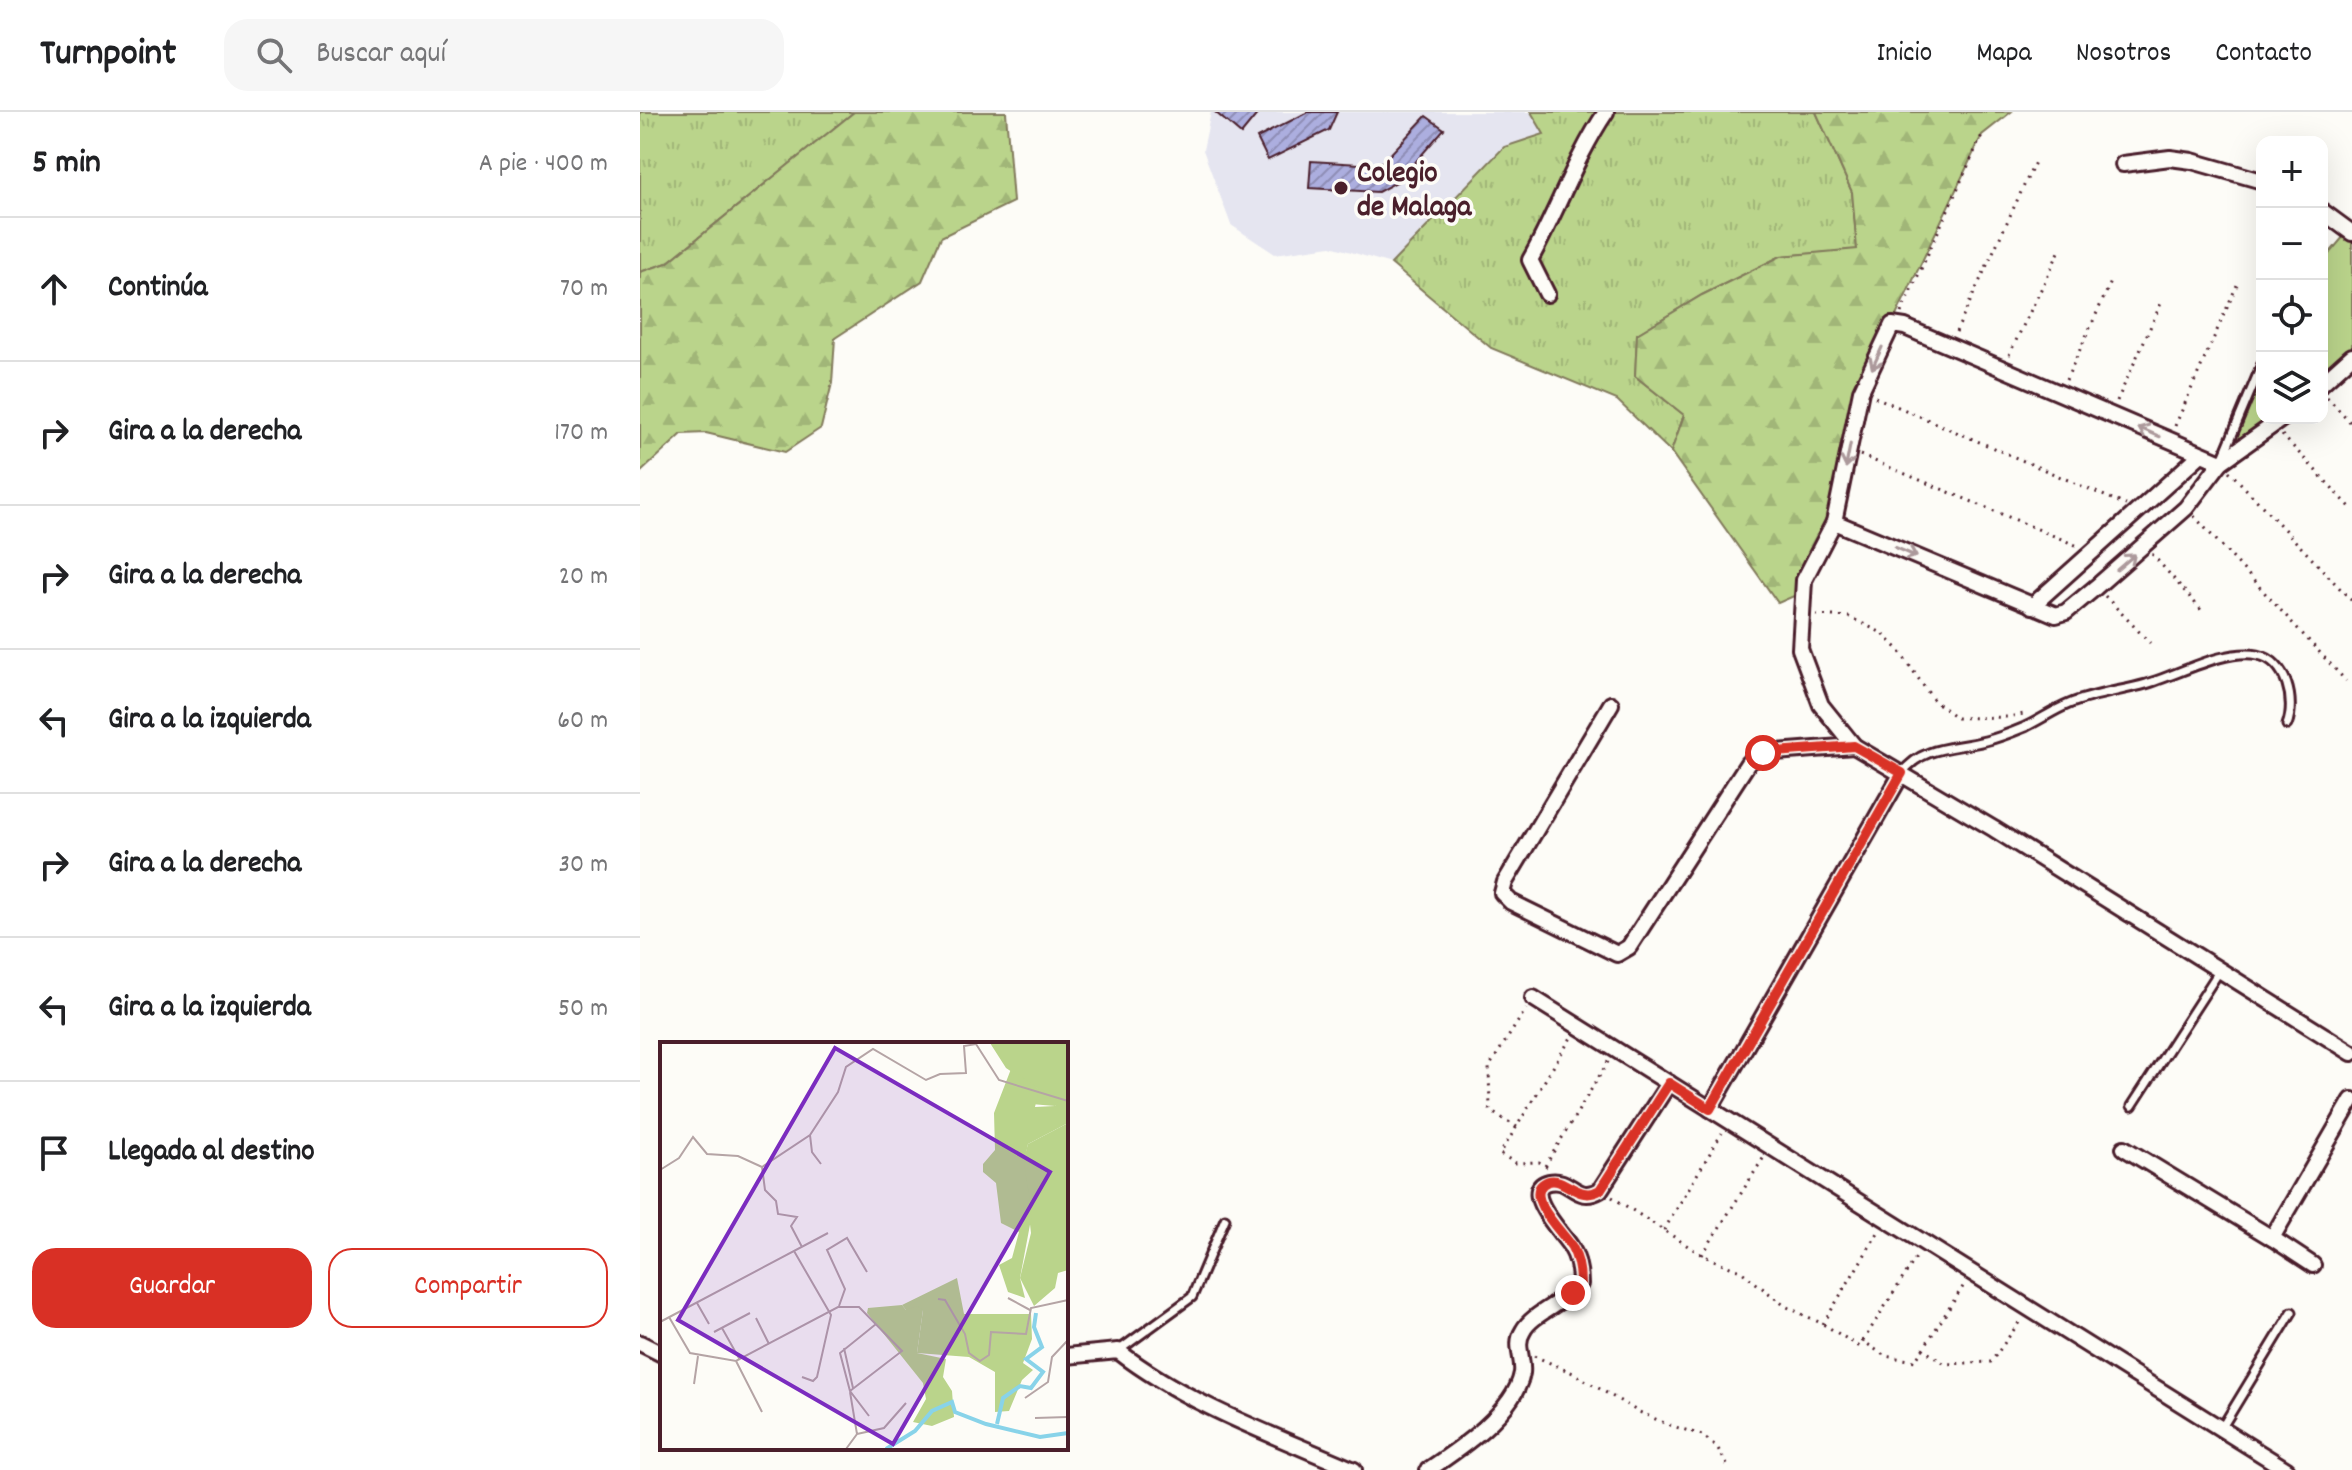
<!DOCTYPE html>
<html lang="es">
<head>
<meta charset="utf-8">
<style>
  :root { --surface:#fff; --page:#f6f6f6; --text:#202124; --muted:#757577; --line:#e0e0e0; --accent:#d93025 }
  body { margin:0; font-family:Dekko,sans-serif; background:var(--page); color:var(--text) }
  .controls { position:absolute; right:24px; top:24px; display:grid; overflow:hidden; border-radius:16px; box-shadow:0 8px 32px #0002 }
  .controls button { width:72px; height:72px; display:grid; place-items:center; padding:0; border:0; border-bottom:2px solid var(--line); background:var(--surface); color:var(--text); font:40px sans-serif }
  .stop { position:absolute; width:24px; height:24px; margin:-18px; border:6px solid #d93025; border-radius:50%; background:#fff }
  .stop.end { background:#d93025; border-color:#fff; box-shadow:0 2px 8px #0008 }
  .list { margin:0; padding:0; list-style:none }
  h2 { display:flex; justify-content:space-between; align-items:center; height:104px; margin:0; padding:0 32px; font-size:34px }
  h2 small { font-size:26px; font-weight:400; color:var(--muted) }
  .list li { display:grid; grid-template-columns:52px 1fr auto; gap:24px; align-items:center; box-sizing:border-box; height:144px; padding:0 32px; border-top:2px solid var(--line) }
  .list b { display:block; font-size:30px; white-space:nowrap }
  .list em { font-size:26px; font-style:normal; color:var(--muted) }
  .actions { display:flex; gap:16px; padding:24px 32px }
  .actions a { flex:1; padding:18px 0; border:2px solid var(--accent); border-radius:24px; text-align:center; font-size:28px; color:var(--accent) }
  .actions .main { background:var(--accent); color:#fff }
  .icon { flex:none; width:44px; height:44px; fill:none; stroke:currentColor; stroke-width:2; stroke-linecap:round; stroke-linejoin:round }
  .map { position:relative; flex:none; width:1712px; height:1358px; overflow:hidden }
  header { display:flex; align-items:center; gap:48px; box-sizing:border-box; height:112px; padding:0 40px; background:var(--surface); border-bottom:2px solid var(--line) }
  header strong { font-size:38px }
  nav { display:flex; gap:44px; margin-inline-start:auto; font-size:28px }
  .search { width:560px; height:72px; background:var(--page); display:flex; align-items:center; gap:20px; box-sizing:border-box; padding:0 28px; border-radius:24px; color:var(--muted); font-size:30px }
  main { display:flex }
  aside { flex:1; background:var(--surface) }
  .map>svg:first-child { display:block }
</style>
</head>
<body>
<header>
<strong>Turnpoint</strong>
<div class="search"><svg class="icon" aria-label="search" viewBox="0 0 24 24"><circle cx="10" cy="10" r="6"/><path d="M15 15l6 6"/></svg>Buscar aquí</div>
<nav><a>Inicio</a><a>Mapa</a><a>Nosotros</a><a>Contacto</a></nav>
</header>
<main>
<aside>
<h2>5 min<small>A pie · 400 m</small></h2>
<ul class="list">
<li><svg class="icon" aria-label="ahead" viewBox="0 0 24 24"><path d="M12 20V5M6 11l6-6 6 6"/></svg><div><b>Continúa</b></div><em>70 m</em></li>
<li><svg class="icon" aria-label="right" viewBox="0 0 24 24"><path d="M7 20v-9h11M14 6l5 5-5 5"/></svg><div><b>Gira a la derecha</b></div><em>170 m</em></li>
<li><svg class="icon" aria-label="right" viewBox="0 0 24 24"><path d="M7 20v-9h11M14 6l5 5-5 5"/></svg><div><b>Gira a la derecha</b></div><em>20 m</em></li>
<li><svg class="icon" aria-label="left" viewBox="0 0 24 24"><path d="M17 20v-9H6M10 6l-5 5 5 5"/></svg><div><b>Gira a la izquierda</b></div><em>60 m</em></li>
<li><svg class="icon" aria-label="right" viewBox="0 0 24 24"><path d="M7 20v-9h11M14 6l5 5-5 5"/></svg><div><b>Gira a la derecha</b></div><em>30 m</em></li>
<li><svg class="icon" aria-label="left" viewBox="0 0 24 24"><path d="M17 20v-9H6M10 6l-5 5 5 5"/></svg><div><b>Gira a la izquierda</b></div><em>50 m</em></li>
<li><svg class="icon" aria-label="arrive" viewBox="0 0 24 24"><path d="M6 21V4h12l-3 4 3 4H6"/></svg><div><b>Llegada al destino</b></div></li>
</ul>
<div class="actions"><a class="main">Guardar</a><a>Compartir</a></div>
</aside>
<div class="map">
<svg width="1712" height="1358" viewBox="0 0 1712 1358">
  <defs>
    <pattern id="grass-tufts" width="24" height="20" patternUnits="userSpaceOnUse" patternTransform="scale(2)"><rect width="24" height="20" fill="#bad48b"/><path d="M3 7l-1-3M5 7V3M7 7l1-3M15 17l-1-3M17 17v-4M19 17l1-3" fill="none" stroke="#a1b678"/></pattern>
    <pattern id="forest-firs" width="22" height="20" patternUnits="userSpaceOnUse" patternTransform="scale(2)"><rect width="22" height="20" fill="#bad48b"/><path d="M5 1l3.5 6h-7zM16 11l3.5 6h-7z" fill="#a1b678"/></pattern>
    <pattern id="building-hatch" width="6" height="6" patternUnits="userSpaceOnUse" patternTransform="scale(2)"><rect width="6" height="6" fill="#acaedf"/><path d="M-1 1l2-2M0 6l6-6M5 7l2-2" fill="none" stroke="#8e8db5"/></pattern>
  </defs>
  <rect width="100%" height="100%" fill="#fdfcf7"/>
  <filter id="ink" filterUnits="userSpaceOnUse"><feTurbulence type="fractalNoise" baseFrequency=".0125" numOctaves="2"/><feDisplacementMap in="SourceGraphic" scale="16" xChannelSelector="R" yChannelSelector="G"/><feConvolveMatrix kernelMatrix="1 2 1 2 8 2 1 2 1" color-interpolation-filters="sRGB"/></filter>
  <g filter="url(#ink)">
    <polygon fill="#e5e5f0" points="571,0 891,0 904,22 864,35 751,152 691,134 635,142 591,113 563,38"/>
    <g fill="url(#grass-tufts)" stroke="#827a5b" stroke-width="2">
      <polygon points="0,0 214,0 27,151 0,160"/>
      <polygon points="891,0 1176,0 1212,80 1217,138 1141,144 1062,183 997,222 995,264 1044,303 1031,340 977,288 851,236 751,152 864,35 904,22"/>
    </g>
    <g fill="url(#forest-firs)" stroke="#827a5b" stroke-width="2">
      <polygon points="214,0 366,0 373,90 301,125 282,169 195,226 192,271 181,316 145,340 66,321 42,322 0,361 0,160 27,151"/>
      <polygon points="1176,0 1371,0 1342,23 1226,267 1194,410 1163,480 1138,491 1031,340 1044,303 995,264 997,222 1062,183 1141,144 1217,137 1212,80"/>
    </g>
    <g fill="#bad48b" stroke="#827a5b" stroke-width="2">
      <polygon points="1709,118 1712,121 1712,244 1682,271 1682,150"/>
      <polygon points="1622,252 1622,306 1643,306 1581,350"/>
    </g>
    <g fill="url(#building-hatch)" stroke="#4a1f2b" stroke-width="2">
      <polygon points="575,0 619,0 601,22"/>
      <polygon points="668,0 697,0 689,18 628,48 617,26"/>
      <polygon points="786,4 804,17 760,68 738,80 669,76 671,49 736,53 744,49"/>
    </g>
    <g fill="none" stroke-linecap="round" stroke-linejoin="round">
      <defs>
        <g id="lane">
          <polyline points="1583,345 1622,252"/>
          <path d="M 1262,661 C 1283,633 1315,637 1345,629 C 1358,626 1373,620 1385,615 C 1400,608 1414,598 1429,592 C 1453,582 1481,579 1506,572 C 1538,563 1585,536 1618,543 C 1647,549 1656,590 1647,613"/>
          <polyline points="1492,994 1580,858"/>
          <polyline points="478,1239 552,1185 585,1107"/>
          <polyline points="1581,1317 1652,1200"/>
        </g>
        <g id="street">
          <polyline points="1483,52 1530,46 1552,49 1622,69"/>
          <polyline points="1682,99 1712,121"/>
          <path d="M 907,182 L 890,148 C 917,100 935,46 966,0"/>
          <polyline points="1682,271 1712,244"/>
          <polyline points="1581,350 1265,215 1252,213 1221,279 1194,410 1164,468 1160,537 1181,593 1214,634 1354,717 1712,941"/>
          <polyline points="1194,410 1416,503 1426,500 1456,475 1546,396 1581,350 1643,306"/>
          <polyline points="1392,494 1560,343"/>
          <polyline points="971,592 865,770 862,781 871,790 977,842 989,835 1108,651 1123,641 1214,634"/>
          <polyline points="893,886 1647,1358"/>
          <polyline points="1070,997 1262,661"/>
          <polyline points="1484,1036 1632,1126 1673,1153"/>
          <polyline points="1632,1126 1712,988"/>
          <polyline points="0,1231 22,1242"/>
          <path d="M 426,1244 L 478,1239 C 548,1293 634,1323 714,1358"/>
          <path d="M 788,1358 C 818,1338 875,1300 882,1261 C 884,1246 874,1233 883,1219 C 892,1201 925,1191 940,1172 C 940,1159 938,1146 931,1135 C 925,1124 878,1077 909,1070 C 931,1065 936,1092 960,1078 L 1029,971"/>
        </g>
      </defs>
      <use href="#lane" stroke="#4a1f2b" stroke-width="13"/>
      <use href="#street" stroke="#4a1f2b" stroke-width="20"/>
      <g stroke="#4a1f2b" stroke-width="3" stroke-dasharray="2 6" stroke-linecap="butt">
        <polyline points="1261,201 1342,23"/>
        <polyline points="1316,220 1395,50"/>
        <polyline points="1369,243 1421,136"/>
        <polyline points="1426,268 1471,170"/>
        <polyline points="1235,285 1486,393"/>
        <polyline points="1687,285 1712,312"/>
        <polyline points="1477,289 1523,187"/>
        <polyline points="1535,314 1597,173"/>
        <polyline points="1642,323 1712,397"/>
        <polyline points="1220,343 1438,434"/>
        <polyline points="1589,359 1712,489"/>
        <polyline points="1554,404 1706,569"/>
        <polyline points="1512,442 1562,499"/>
        <polyline points="1465,484 1510,531"/>
        <polyline points="1176,503 1209,505 1242,521 1258,537 1294,589 1317,606 1368,605 1384,602"/>
        <polyline points="877,1015 850,999 849,955 886,897"/>
        <polyline points="905,1054 969,948"/>
        <polyline points="907,1055 899,1050 876,1051 860,1042 932,924"/>
        <polyline points="972,1085 1062,1143 1102,1160 1145,1194 1183,1212 1220,1235 1223,1229 1245,1244 1275,1249 1283,1237 1305,1252 1351,1250 1380,1209"/>
        <polyline points="1024,1118 1082,1021"/>
        <polyline points="1062,1143 1124,1045"/>
        <polyline points="1183,1212 1239,1119"/>
        <polyline points="1223,1229 1277,1144"/>
        <polyline points="1283,1237 1324,1173"/>
        <polyline points="894,1244 933,1261 997,1299 1029,1313 1062,1323 1077,1335 1090,1358"/>
      </g>
      <use href="#lane" stroke="#fdfcf7" stroke-width="7"/>
      <use href="#street" stroke="#fdfcf7" stroke-width="14"/>
    </g>
    <defs><path id="oneway-shaft" d="M-6 0H5M1.5-3L5.5 0L1.5 3" fill="none" stroke-width="1.6" stroke-linecap="round" stroke-linejoin="round" transform="scale(2)"/></defs>
    <g stroke="#ac999b">
      <use href="#oneway-shaft" transform="translate(1237 246) rotate(115)"/>
      <use href="#oneway-shaft" transform="translate(1509 320) rotate(-157)"/>
      <use href="#oneway-shaft" transform="translate(1208 344) rotate(101)"/>
      <use href="#oneway-shaft" transform="translate(1266 440) rotate(23)"/>
      <use href="#oneway-shaft" transform="translate(1486 450) rotate(-41)"/>
    </g>
  </g>
  <g fill="none" stroke-linecap="round" stroke-linejoin="round" filter="url(#ink)">
    <path stroke="#d93025" stroke-width="10" d="M 933,1181 L 940,1172 C 940,1159 938,1146 932,1135 C 925,1123 885,1086 903,1072 C 922,1058 936,1092 960,1078 L 1029,971 L 1070,997 L 1262,661 L 1214,634 L 1123,641"/>
  </g>
  <circle fill="#4a1f2b" stroke="#fdfcf7" stroke-width="3" cx="701" cy="76" r="8"/>
  <g text-anchor="middle" stroke-width="7" stroke-linejoin="round" paint-order="stroke">
    <g font-size="30" font-weight="bold" fill="#4a1f2b" stroke="#fdfcf7" text-anchor="start">
      <text x="717" y="69">Colegio<tspan x="717" dy="34">de Malaga</tspan></text>
    </g>
  </g>
  <g transform="translate(20 930)">
    <rect width="408" height="408" fill="#fdfcf7"/>
    <path d="M 330,1 L 408,1 L 408,56 L 395,64 L 371,62 L 378,47 L 346,26 ZM 408,81 L 408,228 L 398,231 L 395,246 L 374,264 L 360,236 L 371,191 L 363,121 L 368,102 ZM 297,236 L 304,272 L 371,272 L 372,297 L 363,321 L 373,328 L 362,338 L 349,369 L 335,370 L 335,330 L 309,315 L 257,311 L 263,268 L 246,268 L 242,263 Z" fill="#bad48b"/>
    <path d="M 351,27 L 379,47 L 375,65 L 395,64 L 402,55 L 408,55 L 408,81 L 368,102 L 364,121 L 372,172 L 360,236 L 365,256 L 348,250 L 339,223 L 352,216 L 359,190 L 341,181 L 336,141 L 323,130 L 323,122 L 335,108 L 334,71 ZM 242,263 L 246,268 L 257,264 L 263,268 L 257,311 L 286,317 L 283,335 L 292,349 L 294,375 L 272,384 L 253,380 L 266,357 L 263,341 L 207,271 L 208,266 Z" fill="#bad48b"/>
    <path fill="none" stroke="#88d3e9" stroke-width="4" d="M 337,382 L 343,356 L 360,344 L 371,346 L 383,330 L 366,317 L 382,305 L 374,285 L 376,271M 226,407 L 255,389 L 272,369 L 292,360 L 295,370 L 326,382 L 380,395 L 408,391"/>
    <path fill="none" stroke="#b5a4a5" stroke-width="2" d="M 150,93 L 152,110 L 161,122M 102,125 L 150,93 L 178,50 L 186,25 L 213,7 L 266,38 L 280,32 L 306,31 L 304,4 L 316,2 L 339,38 L 408,59M 102,125 L 105,148 L 116,159 L 118,172 L 137,175 L 131,184 L 142,205M 0,128 L 19,116 L 33,95 L 47,112 L 78,114 L 102,125M 134,209 L 171,273 L 157,335 L 153,339 L 142,335M 348,256 L 370,268M 278,257 L 285,258 L 305,292 L 309,311 L 320,319 L 329,313 L 331,290 L 366,292 L 371,266 L 408,258M 37,261 L 49,282M 179,264 L 185,247 L 167,208 L 187,196 L 207,230M 9,275 L 30,311 L 76,319 L 178,265 L 199,265 L 242,309 L 190,349M 96,276 L 109,302M 0,280 L 168,191M 62,286 L 80,318M 54,290 L 90,271M 184,306 L 193,346M 76,319 L 102,370M 34,342 L 38,314M 365,356 L 388,340 L 392,315 L 408,298M 209,374 L 190,349 L 180,311 L 216,282M 375,376 L 408,375M 197,392 L 224,386 L 246,361M 186,407 L 197,392 L 190,350"/>
    <path fill="#7b2cbf" fill-opacity="0.15" stroke="#7b2cbf" stroke-width="4" d="M 175,6 L 390,130 L 233,402 L 18,278 Z"/>
    <rect width="408" height="408" fill="none" stroke="#4a1f2b" stroke-width="4"/>
  </g>
</svg>
<div class="controls">
<button>+</button>
<button>−</button>
<button><svg class="icon" aria-label="locate" viewBox="0 0 24 24"><circle cx="12" cy="12" r="6"/><path d="M12 2v4M12 18v4M2 12h4M18 12h4"/></svg></button>
<button><svg class="icon" aria-label="layers" viewBox="0 0 24 24"><path d="M12 4l9 5-9 5-9-5zM3 14l9 5 9-5"/></svg></button>
</div>
<div class="stop" style="left:1123px;top:641px"></div>
<div class="stop end" style="left:933px;top:1181px"></div>
</div>
</main>
</body>
</html>
